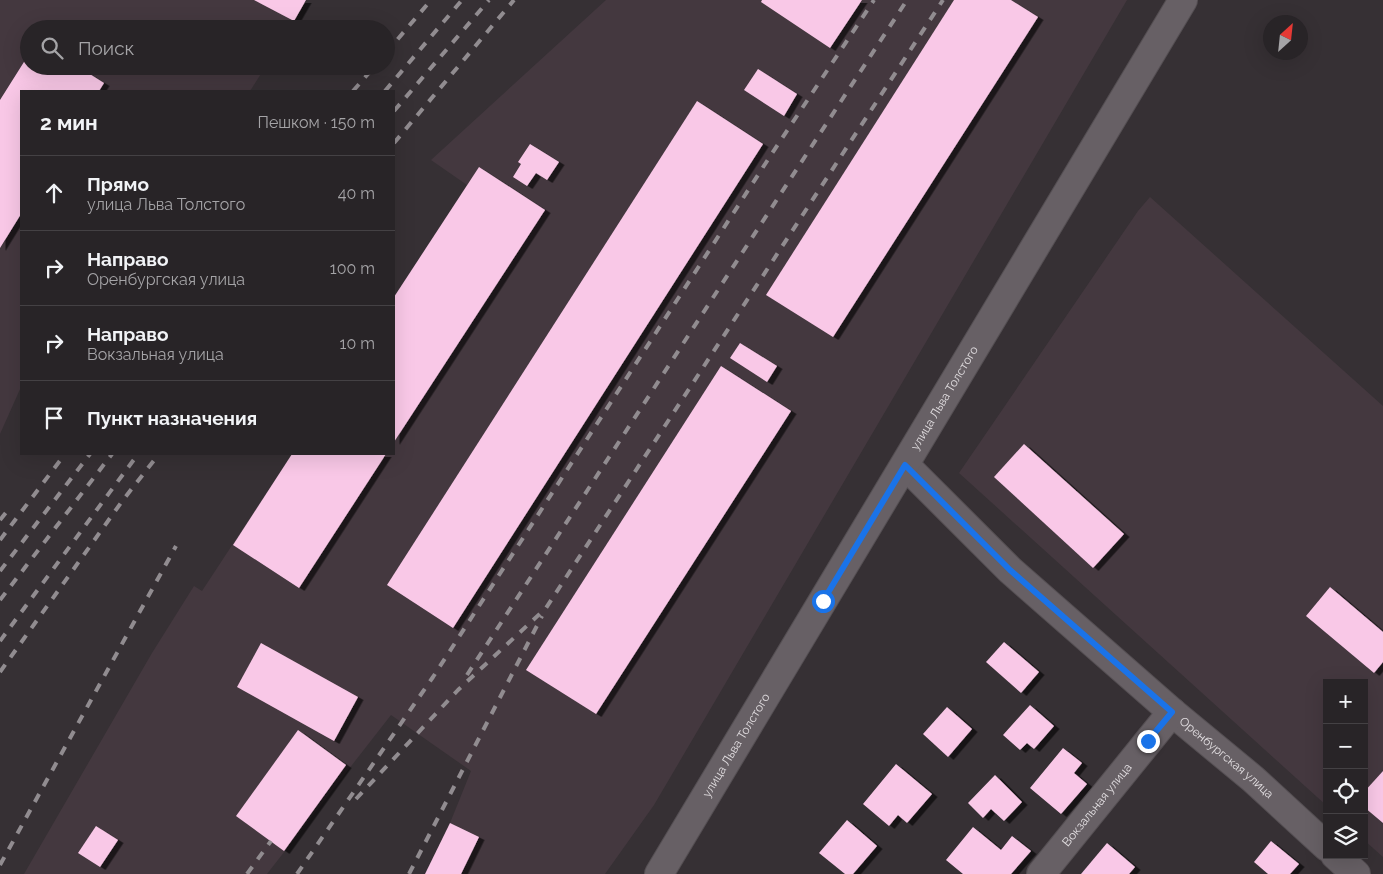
<!DOCTYPE html>
<html lang="ru">
<head>
<meta charset="utf-8">
<style>
  :root { --surface:#282427; --page:#343033; --text:#f1f3f6; --muted:#a5a4a7; --line:#444144 }
  body { margin:0; font-family:Raleway,sans-serif; background:var(--page); color:var(--text) }
  .controls { position:absolute; right:15px; bottom:15px; display:grid; overflow:hidden; border-radius:0px; box-shadow:0 5px 20px #0002 }
  .controls button { width:45px; height:45px; display:grid; place-items:center; padding:0; border:0; border-bottom:1px solid var(--line); background:var(--surface); color:var(--text); font:25px sans-serif }
  .compass { position:absolute; left:1263px; top:15px; width:45px; height:45px; border-radius:50%; background:var(--surface); box-shadow:0 5px 20px #0002; rotate:27deg }
  .stop { position:absolute; width:15px; height:15px; margin:-11px; border:4px solid #1a73e8; border-radius:50%; background:#fff }
  .stop.end { background:#1a73e8; border-color:#fff; box-shadow:0 1px 5px #0008 }
  .list { margin:0; padding:0; list-style:none }
  h2 { display:flex; justify-content:space-between; align-items:center; height:65px; margin:0; padding:0 20px; font-size:21px }
  h2 small { font-size:16px; font-weight:400; color:var(--muted) }
  .list li { display:grid; grid-template-columns:32px 1fr auto; gap:15px; align-items:center; box-sizing:border-box; height:75px; padding:0 20px; border-top:1px solid var(--line) }
  .list b { display:block; font-size:19px; white-space:nowrap }
  .list p { margin:0; font-size:16px; white-space:nowrap; color:var(--muted) }
  .list em { font-size:16px; font-style:normal; color:var(--muted) }
  .icon { flex:none; width:28px; height:28px; fill:none; stroke:currentColor; stroke-width:2; stroke-linecap:round; stroke-linejoin:round }
  .map { position:relative; flex:none; width:1383px; height:874px; overflow:hidden }
  .search { position:absolute; background:var(--surface); box-shadow:0 5px 20px #0002; left:20px; top:20px; width:375px; height:55px; display:flex; align-items:center; gap:12px; box-sizing:border-box; padding:0 18px; border-radius:28px; color:var(--muted); font-size:19px }
  .panel { position:absolute; background:var(--surface); box-shadow:0 5px 20px #0002; left:20px; top:90px; width:375px; height:365px; border-radius:0px }
  .map>svg:first-child { display:block }
</style>
</head>
<body>
<div class="map">
<svg width="1383" height="874" viewBox="0 0 1383 874">
  <defs>
    <filter id="shadow"><feDropShadow dx="5.5" dy="3" stdDeviation="0" flood-color="#0009"/></filter>
  </defs>
  <rect width="100%" height="100%" fill="#363034"/>
  <g fill="#44383f">
    <polygon points="0,0 306,0 289,29 29,29 29,66 266,66 250,91 21,91 21,387 0,434"/>
    <polygon points="606,0 1127,0 654,805 605,874 425,874 450,823 471,771 391,715 267,874 24,874 152,653 194,586 202,591 292,454 394,454 394,297 467,185 431,160"/>
    <polygon points="1150,197 1383,406 1383,857 1364,840 1364,683 1327,683 1327,806 959,473 1138,211"/>
  </g>
  <g fill="#f9c8e7" filter="url(#shadow)">
    <polygon points="254,0 306,0 294,21"/>
    <polygon points="762,0 862,0 830,48 761,2"/>
    <polygon points="954,0 1011,0 1038,17 833,337 766,295"/>
    <polygon points="29,54 29,66 77,66 104,83 99,91 21,91 21,214 0,248 0,100"/>
    <polygon points="758,69 797,94 784,116 744,90"/>
    <polygon points="697,101 763,144 453,628 387,585"/>
    <polygon points="530,144 559,162 547,180 536,173 527,186 513,177 521,164 518,162"/>
    <polygon points="479,167 545,210 394,442 394,297"/>
    <polygon points="740,343 777,366 767,382 730,358"/>
    <polygon points="721,366 791,411 596,714 526,670"/>
    <polygon points="1024,444 1124,534 1093,568 994,477"/>
    <polygon points="292,454 386,454 299,588 233,545"/>
    <polygon points="1330,587 1383,632 1383,662 1374,673 1306,616"/>
    <polygon points="1004,642 1039,672 1021,693 986,662"/>
    <polygon points="261,643 358,697 334,741 237,687"/>
    <polygon points="1030,705 1054,726 1034,749 1027,743 1020,750 1003,735"/>
    <polygon points="947,707 972,729 948,757 923,734"/>
    <polygon points="298,730 346,765 284,851 236,816"/>
    <polygon points="1063,748 1082,763 1074,773 1087,784 1061,814 1030,788"/>
    <polygon points="896,764 932,794 907,823 898,815 889,826 863,804"/>
    <polygon points="1383,771 1383,823 1364,807 1364,792"/>
    <polygon points="995,775 1022,802 1004,821 991,809 983,818 968,803"/>
    <polygon points="847,820 877,846 853,874 845,874 819,853"/>
    <polygon points="450,823 479,837 461,874 425,874"/>
    <polygon points="96,826 118,840 100,867 78,853"/>
    <polygon points="973,827 1001,850 1012,836 1031,851 1011,874 963,874 946,860"/>
    <polygon points="1271,841 1299,864 1290,874 1268,874 1254,862"/>
    <polygon points="1107,843 1135,867 1129,874 1081,874"/>
  </g>
  <g fill="none" stroke-linecap="round" stroke-linejoin="round">
    <defs>
      <g id="minor">
        <path id="s1" d="M 905,465 L 1010,570 L 1172,712 L 1253,779 L 1327,847"/>
        <polyline points="1335,855 1356,874"/>
        <path id="s2" d="M 659,874 L 1183,0"/>
        <path id="s3" d="M 1041,874 L 1172,712"/>
      </g>
    </defs>
    <use href="#minor" stroke="#554f53" stroke-width="30"/>
    <use href="#minor" stroke="#676065" stroke-width="28"/>
    <g stroke="#918c90" stroke-width="4" stroke-dasharray="9 9" stroke-linecap="butt">
      <polyline points="386,53 431,0"/>
      <polyline points="353,91 375,66"/>
      <polyline points="385,91 462,0"/>
      <polyline points="394,111 489,0"/>
      <polyline points="394,143 514,0"/>
      <polyline points="0,520 8,510"/>
      <polyline points="0,540 65,454"/>
      <polyline points="0,571 90,454"/>
      <polyline points="0,600 112,454"/>
      <polyline points="0,641 138,454"/>
      <polyline points="0,672 123,500 159,454"/>
      <polyline points="467,675 907,0"/>
      <polyline points="356,799 458,690 546,608 943,0"/>
      <polyline points="0,865 176,546"/>
      <polyline points="247,874 271,841"/>
      <polyline points="297,874 433,677 769,158 874,0"/>
      <polyline points="409,874 542,616"/>
    </g>
  </g>
  <g fill="none" stroke-linecap="round" stroke-linejoin="round">
    <polyline stroke="#1a73e8" stroke-width="6" points="823,601 905,465 1010,570 1172,712 1148,741"/>
  </g>
  <g text-anchor="middle" stroke-width="5" stroke-linejoin="round" paint-order="stroke">
    <g font-size="12" fill="#e2dee1" stroke="#1c191b">
      <text dy="4" stroke="none"><textPath href="#s2" startOffset="555">улица Льва Толстого</textPath></text>
      <text dy="4" stroke="none"><textPath href="#s2" startOffset="150">улица Льва Толстого</textPath></text>
      <text dy="4" stroke="none"><textPath href="#s1" startOffset="435">Оренбургская улица</textPath></text>
      <text dy="4" stroke="none"><textPath href="#s3" startOffset="89">Вокзальная улица</textPath></text>
    </g>
  </g>
</svg>
<div class="controls">
<button>+</button>
<button>−</button>
<button><svg class="icon" aria-label="locate" viewBox="0 0 24 24"><circle cx="12" cy="12" r="6"/><path d="M12 2v4M12 18v4M2 12h4M18 12h4"/></svg></button>
<button><svg class="icon" aria-label="layers" viewBox="0 0 24 24"><path d="M12 4l9 5-9 5-9-5zM3 14l9 5 9-5"/></svg></button>
</div>
<svg class="compass" viewBox="-18 -18 36 36"><path d="M0-13l5 13h-10z" fill="#e53935"/><path d="M0 13l5-13h-10z" fill="#a5a4a7"/></svg>
<div class="stop" style="left:823px;top:601px"></div>
<div class="stop end" style="left:1148px;top:741px"></div>
<div class="search"><svg class="icon" aria-label="search" viewBox="0 0 24 24"><circle cx="10" cy="10" r="6"/><path d="M15 15l6 6"/></svg>Поиск</div>
<section class="panel">
<h2>2 мин<small>Пешком · 150 m</small></h2>
<ul class="list">
<li><svg class="icon" aria-label="ahead" viewBox="0 0 24 24"><path d="M12 20V5M6 11l6-6 6 6"/></svg><div><b>Прямо</b><p>улица Льва Толстого</p></div><em>40 m</em></li>
<li><svg class="icon" aria-label="right" viewBox="0 0 24 24"><path d="M7 20v-9h11M14 6l5 5-5 5"/></svg><div><b>Направо</b><p>Оренбургская улица</p></div><em>100 m</em></li>
<li><svg class="icon" aria-label="right" viewBox="0 0 24 24"><path d="M7 20v-9h11M14 6l5 5-5 5"/></svg><div><b>Направо</b><p>Вокзальная улица</p></div><em>10 m</em></li>
<li><svg class="icon" aria-label="arrive" viewBox="0 0 24 24"><path d="M6 21V4h12l-3 4 3 4H6"/></svg><div><b>Пункт назначения</b></div></li>
</ul>
</section>
</div>
</body>
</html>
